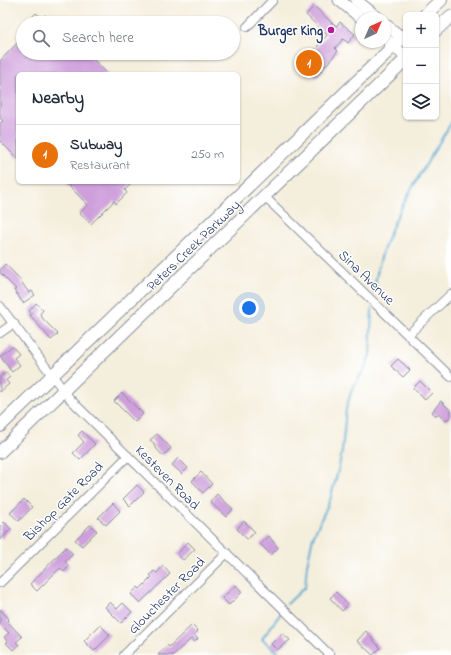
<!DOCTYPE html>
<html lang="en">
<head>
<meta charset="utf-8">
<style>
  :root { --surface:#fff; --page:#f2f2f3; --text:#1f2937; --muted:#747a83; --line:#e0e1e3; --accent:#ea580c }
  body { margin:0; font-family:"Indie Flower",sans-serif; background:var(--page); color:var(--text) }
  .controls { position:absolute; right:12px; top:12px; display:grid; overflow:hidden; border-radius:6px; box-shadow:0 1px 3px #0004 }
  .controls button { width:36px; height:36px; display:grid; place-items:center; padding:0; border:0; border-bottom:1px solid var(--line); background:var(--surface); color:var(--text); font:20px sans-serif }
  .compass { position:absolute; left:355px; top:12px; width:36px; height:36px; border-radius:50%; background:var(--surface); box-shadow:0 1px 3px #0004; rotate:44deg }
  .you { position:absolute; left:249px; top:308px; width:14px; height:14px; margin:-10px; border:3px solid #fff; border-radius:50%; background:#1a73e8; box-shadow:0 0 0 6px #1a73e833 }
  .badge { display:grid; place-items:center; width:26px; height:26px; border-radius:50%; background:var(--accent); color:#fff; font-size:13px; font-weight:700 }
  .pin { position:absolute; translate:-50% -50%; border:2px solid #fff; box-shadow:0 1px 4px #0006 }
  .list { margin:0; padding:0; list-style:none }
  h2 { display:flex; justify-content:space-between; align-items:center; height:52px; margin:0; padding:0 16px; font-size:17px }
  h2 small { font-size:13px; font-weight:400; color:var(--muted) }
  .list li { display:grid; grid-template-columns:26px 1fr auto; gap:12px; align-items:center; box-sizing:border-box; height:60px; padding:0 16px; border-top:1px solid var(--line) }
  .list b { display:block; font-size:15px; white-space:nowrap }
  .list p { margin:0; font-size:13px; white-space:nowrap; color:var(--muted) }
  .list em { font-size:13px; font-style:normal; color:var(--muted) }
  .icon { flex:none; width:22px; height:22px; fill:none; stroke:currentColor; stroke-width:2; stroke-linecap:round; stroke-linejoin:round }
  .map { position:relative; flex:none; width:451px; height:655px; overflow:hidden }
  .search { position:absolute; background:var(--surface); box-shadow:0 1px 3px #0004; left:16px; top:16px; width:224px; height:44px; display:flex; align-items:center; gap:10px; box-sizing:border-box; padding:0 14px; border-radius:22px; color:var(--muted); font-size:15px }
  .panel { position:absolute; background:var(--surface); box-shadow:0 1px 3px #0004; left:16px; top:72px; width:224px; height:112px; border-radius:6px }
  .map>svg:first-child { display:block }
</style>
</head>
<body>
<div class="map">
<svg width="451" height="655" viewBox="0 0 451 655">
  <rect width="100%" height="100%" fill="#fff"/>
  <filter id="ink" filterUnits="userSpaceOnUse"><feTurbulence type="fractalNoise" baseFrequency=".025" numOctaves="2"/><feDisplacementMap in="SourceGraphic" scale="8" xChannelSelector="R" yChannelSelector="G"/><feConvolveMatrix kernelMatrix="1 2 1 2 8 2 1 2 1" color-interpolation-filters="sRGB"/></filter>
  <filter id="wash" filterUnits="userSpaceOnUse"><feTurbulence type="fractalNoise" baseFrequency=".012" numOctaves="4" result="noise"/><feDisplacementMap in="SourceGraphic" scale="16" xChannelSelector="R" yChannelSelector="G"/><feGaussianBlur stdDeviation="0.9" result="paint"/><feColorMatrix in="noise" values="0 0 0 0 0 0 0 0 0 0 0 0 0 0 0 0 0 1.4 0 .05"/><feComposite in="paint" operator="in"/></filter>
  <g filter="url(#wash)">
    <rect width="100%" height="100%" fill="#f4eedc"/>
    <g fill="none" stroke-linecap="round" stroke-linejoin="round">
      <g stroke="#58aad3" stroke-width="2">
        <path d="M 374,293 C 380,230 420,176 451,123"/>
        <polyline points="287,604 305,587 307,565 313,537 330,500 338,471 342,452 346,409 352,389 365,368 370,355 372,308"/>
        <polyline points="281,613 262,639 281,655"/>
      </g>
    </g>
    <g id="blocks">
      <g fill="#ce9fdb">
        <polygon points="314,6 332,23 337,26 340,22 355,34 348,43 343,39 335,48 338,51 316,77 302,65 327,35 306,15"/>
        <polygon points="36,13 42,18 45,15 52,23 26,23"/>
        <polygon points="23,37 23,53 87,53 108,74 18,74 18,159 0,141 0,123 3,121 0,118 0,61"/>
        <polygon points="65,182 133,182 125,190 127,193 116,204 114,201 91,224 79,213 88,205"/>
        <polygon points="5,264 18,277 29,293 32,291 35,295 23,303 14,290 16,289 0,273 0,270"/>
        <polygon points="36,303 43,310 40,314 43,319 58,334 51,340 30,315 32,314 29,311"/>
        <polygon points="12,346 19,354 14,358 20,365 12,372 0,356"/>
        <polygon points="398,359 410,370 403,377 391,366"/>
        <polygon points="6,372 10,377 6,380 9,384 0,392 0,377"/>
        <polygon points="420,381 432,393 425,400 413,388"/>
        <polygon points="122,393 143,414 135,422 114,401"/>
        <polygon points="441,401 451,411 451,416 446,421 438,414 436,416 432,412"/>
        <polygon points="82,431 95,444 80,460 73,453 84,442 78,435"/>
        <polygon points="157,434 171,448 163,456 154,446 155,444 150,440"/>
        <polygon points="178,458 188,468 182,474 172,465"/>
        <polygon points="201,472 212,484 203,493 192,481"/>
        <polygon points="137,485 144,492 130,506 123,499"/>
        <polygon points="217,494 233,509 226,517 210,502"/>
        <polygon points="24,499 32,507 19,521 10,513"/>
        <polygon points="113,503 120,511 106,525 98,518"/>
        <polygon points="244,521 255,532 247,539 237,529"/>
        <polygon points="4,522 11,529 0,540 0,526"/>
        <polygon points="90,525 97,531 82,546 75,540"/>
        <polygon points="269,536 278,548 271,555 260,544"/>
        <polygon points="188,542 195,549 183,560 177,554"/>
        <polygon points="66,547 73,554 65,562 69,566 64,572 60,568 37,591 30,584"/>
        <polygon points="163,566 170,574 140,603 131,594 138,587 140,589 152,577 150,575 154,571 157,573"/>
        <polygon points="236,585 242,592 229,605 222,598"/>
        <polygon points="336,592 348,605 342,611 330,598"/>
        <polygon points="110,602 117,609 123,603 132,612 121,623 105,607"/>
        <polygon points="0,609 9,619 7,621 22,637 16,642 19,645 13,650 6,643 8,642 4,637 9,633 0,624"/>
        <polygon points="100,625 110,635 94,651 84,641"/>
        <polygon points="192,625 198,631 194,635 198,639 194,642 191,639 173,655 158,655 167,645 169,647"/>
        <polygon points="366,631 380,648 373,655 357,641"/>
        <polygon points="282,633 290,640 277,650 271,644"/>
      </g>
    </g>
  </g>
  <g filter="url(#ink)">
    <use href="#blocks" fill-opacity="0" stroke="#888e9d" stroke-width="1"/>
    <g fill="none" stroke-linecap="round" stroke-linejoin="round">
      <defs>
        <g id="minor">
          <polyline points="247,27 273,0"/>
          <polyline points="264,196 451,377"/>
          <polyline points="0,306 70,399 330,655"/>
          <polyline points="0,333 14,323"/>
          <polyline points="408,335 451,294"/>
          <polyline points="0,583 128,456"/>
          <polyline points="124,655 227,553"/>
        </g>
        <g id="secondary">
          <polyline points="339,0 361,18"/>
          <polyline points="356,0 378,18"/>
          <polyline points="385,24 406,41"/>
          <polyline points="385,38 406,57"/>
        </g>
        <g id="primary">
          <polyline points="425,15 441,0"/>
          <polyline points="436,30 451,16"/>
          <polyline points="0,426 406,34"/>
          <polyline points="0,452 406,59"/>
        </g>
      </defs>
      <use href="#minor" stroke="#888e9d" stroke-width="10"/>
      <use href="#secondary" stroke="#888e9d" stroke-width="13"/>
      <use href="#primary" stroke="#888e9d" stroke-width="14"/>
      <use href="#minor" stroke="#fff" stroke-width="8"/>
      <use href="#secondary" stroke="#fff" stroke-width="11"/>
      <use href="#primary" stroke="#fff" stroke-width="12"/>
    </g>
  </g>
  <circle fill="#b5179e" stroke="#fff" stroke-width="1.5" cx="331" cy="30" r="4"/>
  <g text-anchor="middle" stroke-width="3" stroke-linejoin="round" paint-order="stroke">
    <g font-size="14" font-weight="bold" fill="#1b2f5e" stroke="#fff" text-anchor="end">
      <text x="323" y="35">Burger King</text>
    </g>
    <g font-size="14" fill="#1b2f5e" stroke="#fff">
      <text transform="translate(193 245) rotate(-44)" y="5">Peters Creek Parkway</text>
      <text transform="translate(367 277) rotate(44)" y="5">Sina Avenue</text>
      <text transform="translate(168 477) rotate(45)" y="5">Kesteven Road</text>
      <text transform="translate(63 501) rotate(-45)" y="5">Bishop Gate Road</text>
      <text transform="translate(166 595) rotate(-45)" y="5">Glouchester Road</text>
    </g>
  </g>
</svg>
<div class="controls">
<button>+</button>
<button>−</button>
<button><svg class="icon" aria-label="layers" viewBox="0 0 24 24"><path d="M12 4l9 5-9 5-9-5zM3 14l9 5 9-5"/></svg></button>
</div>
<svg class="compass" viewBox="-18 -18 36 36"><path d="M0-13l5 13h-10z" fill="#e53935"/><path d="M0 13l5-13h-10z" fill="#747a83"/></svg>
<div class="you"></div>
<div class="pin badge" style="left:309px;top:63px;background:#e8710a">1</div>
<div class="search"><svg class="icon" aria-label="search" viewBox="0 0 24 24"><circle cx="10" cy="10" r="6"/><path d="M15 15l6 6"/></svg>Search here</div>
<section class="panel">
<h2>Nearby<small></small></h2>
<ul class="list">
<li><span class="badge" style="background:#e8710a">1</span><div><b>Subway</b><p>Restaurant</p></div><em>250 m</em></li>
</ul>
</section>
</div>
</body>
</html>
